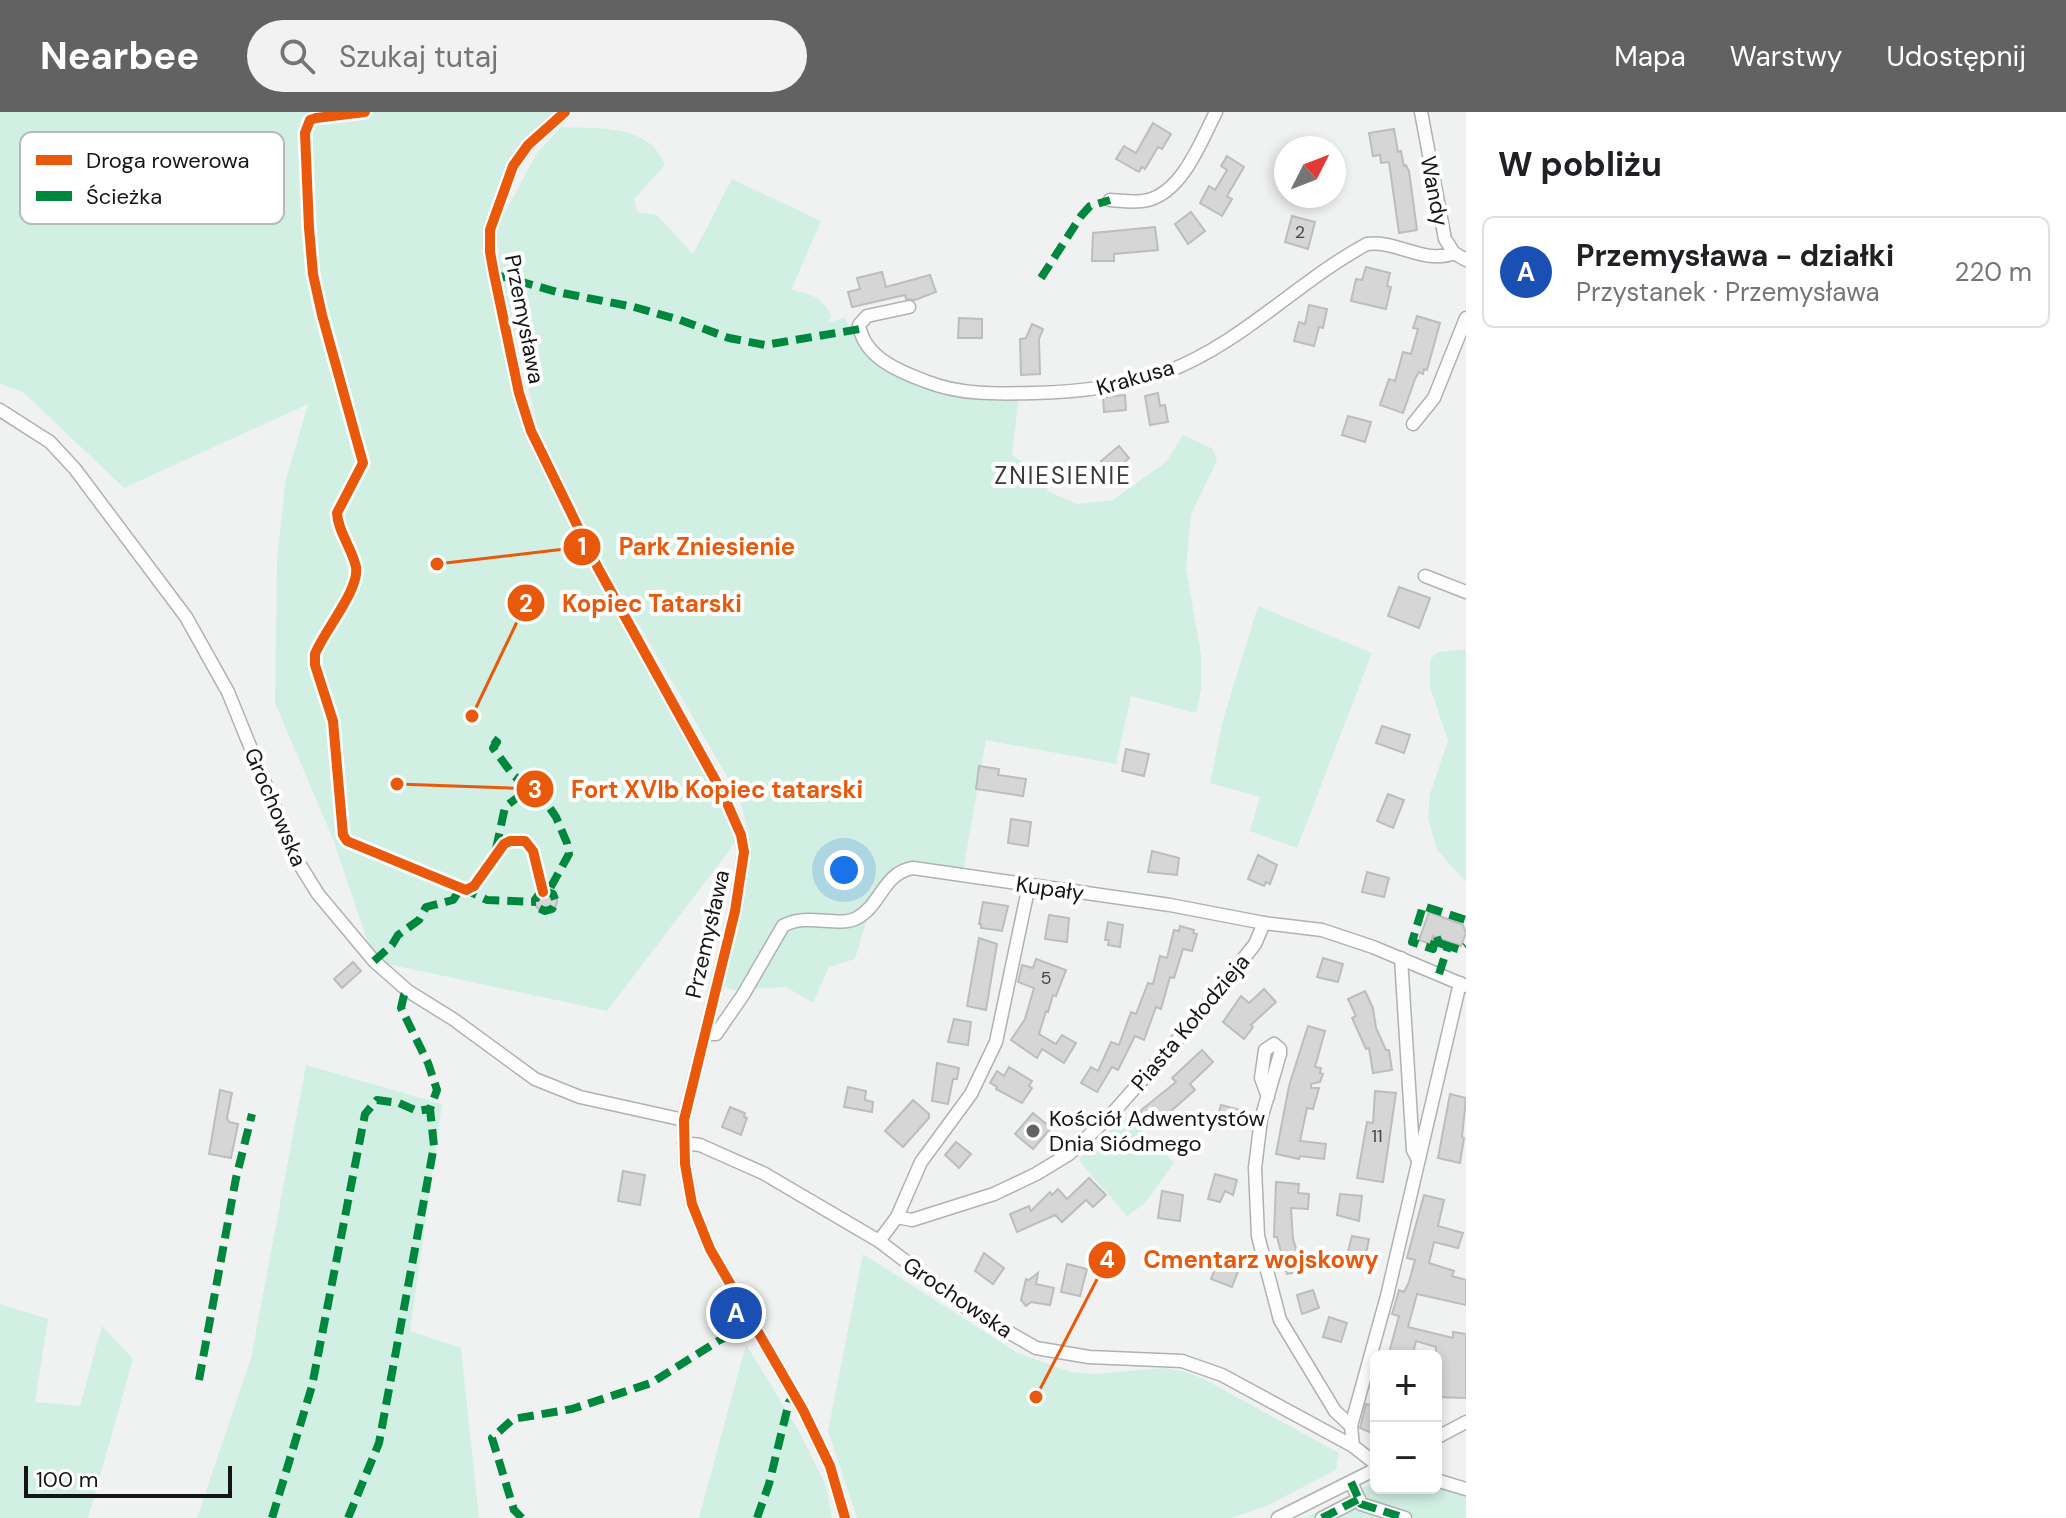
<!DOCTYPE html>
<html lang="pl">
<head>
<meta charset="utf-8">
<style>
  :root { --surface:#fff; --page:#f2f2f2; --text:#202124; --muted:#757577; --line:#e0e0e0; --accent:#616261 }
  body { margin:0; font-family:"DM Sans",sans-serif; background:var(--page); color:var(--text) }
  .controls { position:absolute; right:24px; bottom:24px; display:grid; overflow:hidden; border-radius:12px; box-shadow:0 4px 12px #0003 }
  .controls button { width:72px; height:72px; display:grid; place-items:center; padding:0; border:0; border-bottom:2px solid var(--line); background:var(--surface); color:var(--text); font:40px sans-serif }
  .compass { position:absolute; left:1274px; top:24px; width:72px; height:72px; border-radius:50%; background:var(--surface); box-shadow:0 4px 12px #0003; rotate:48deg }
  .scale { position:absolute; left:24px; bottom:20px; width:208px; box-sizing:border-box; padding-left:8px; border:4px solid #141514; border-top:0; font-size:22px; line-height:28px; white-space:nowrap; color:#141514; -webkit-text-stroke:6px #fff; paint-order:stroke }
  .you { position:absolute; left:844px; top:758px; width:28px; height:28px; margin:-20px; border:6px solid #fff; border-radius:50%; background:#1a73e8; box-shadow:0 0 0 12px #1a73e833 }
  .badge { display:grid; place-items:center; width:52px; height:52px; border-radius:50%; background:var(--accent); color:#fff; font-size:26px; font-weight:700 }
  .pin { position:absolute; translate:-50% -50%; border:4px solid #fff; box-shadow:0 2px 8px #0006 }
  .list { margin:0; padding:0; list-style:none }
  h2 { display:flex; justify-content:space-between; align-items:center; height:104px; margin:0; padding:0 32px; font-size:34px }
  h2 small { font-size:26px; font-weight:400; color:var(--muted) }
  .list li { display:grid; grid-template-columns:52px 1fr auto; gap:24px; align-items:center; box-sizing:border-box; height:112px; margin:0 16px 16px; padding:0 16px; border:2px solid var(--line); border-radius:12px }
  .list b { display:block; font-size:30px; white-space:nowrap }
  .list p { margin:0; font-size:26px; white-space:nowrap; color:var(--muted) }
  .list em { font-size:26px; font-style:normal; color:var(--muted) }
  .icon { flex:none; width:44px; height:44px; fill:none; stroke:currentColor; stroke-width:2; stroke-linecap:round; stroke-linejoin:round }
  .map { position:relative; flex:none; width:1466px; height:1406px; overflow:hidden }
  header { display:flex; align-items:center; gap:48px; box-sizing:border-box; height:112px; padding:0 40px; background:var(--accent); color:#fff }
  header strong { font-size:38px }
  nav { display:flex; gap:44px; margin-inline-start:auto; font-size:28px }
  .search { width:560px; height:72px; background:var(--page); display:flex; align-items:center; gap:20px; box-sizing:border-box; padding:0 28px; border-radius:44px; color:var(--muted); font-size:30px }
  main { display:flex }
  aside { flex:1; background:var(--surface) }
  .map>svg:first-child { display:block }
</style>
</head>
<body>
<header>
<strong>Nearbee</strong>
<div class="search"><svg class="icon" aria-label="search" viewBox="0 0 24 24"><circle cx="10" cy="10" r="6"/><path d="M15 15l6 6"/></svg>Szukaj tutaj</div>
<nav><a>Mapa</a><a>Warstwy</a><a>Udostępnij</a></nav>
</header>
<main>
<div class="map">
<svg width="1466" height="1406" viewBox="0 0 1466 1406">
  <rect width="100%" height="100%" fill="#f0f2f1"/>
  <g fill="#d2efe3">
    <polygon points="0,0 565,0 528,33 490,118 532,319 741,723 607,899 374,849 333,727 275,591 277,449 285,371 308,292 124,376 23,280 0,272"/>
    <path d="M 561,15 C 598,17 649,11 665,53 L 634,87 L 637,100 L 657,103 L 693,142 L 732,67 L 821,109 L 791,178 C 809,181 823,185 831,203 L 829,210 L 845,206 C 860,249 908,275 951,282 C 973,285 997,283 1019,284 L 1012,343 L 1049,370 L 1047,379 L 1077,392 L 1113,388 L 1166,350 L 1183,323 L 1213,337 L 1217,349 L 1191,402 L 1186,457 L 1201,542 L 1201,578 L 1196,601 L 1131,584 L 1116,652 L 986,628 L 963,759 L 907,750 L 877,773 L 855,847 L 829,855 L 813,891 L 786,875 L 734,878 L 727,876 L 722,870 L 749,722 L 739,685 L 609,461 L 538,316 L 500,159 L 497,115 L 537,41 Z"/>
    <polygon points="1258,494 1372,541 1297,736 1250,719 1260,685 1210,671 1223,608"/>
    <polygon points="1466,537 1466,770 1437,738 1428,705 1430,682 1448,629 1430,575 1430,548 1438,540"/>
    <polygon points="306,953 442,992 410,1219 461,1236 479,1406 197,1406 251,1246"/>
    <polygon points="1125,1003 1174,1051 1144,1092 1127,1104 1082,1052 1079,1046 1102,1028"/>
    <polygon points="863,1142 1018,1241 1071,1260 1095,1262 1163,1256 1183,1259 1204,1267 1339,1341 1336,1358 1264,1395 1231,1406 857,1406 828,1319"/>
    <polygon points="0,1192 48,1207 35,1290 80,1294 102,1214 133,1247 88,1406 0,1406"/>
    <polygon points="746,1232 800,1321 826,1373 832,1406 699,1406"/>
    <polygon points="1376,1369 1376,1376 1436,1375 1466,1384 1466,1406 1305,1406"/>
  </g>
  <g fill="#d6d6d7" stroke="#bcbdbd" stroke-width="2">
    <polygon points="1153,11 1171,22 1162,37 1158,35 1145,57 1142,55 1139,60 1116,47 1124,34 1136,41"/>
    <polygon points="1394,17 1398,40 1401,39 1404,54 1406,53 1409,59 1417,118 1399,121 1389,50 1381,51 1380,43 1373,44 1369,21"/>
    <polygon points="1227,44 1244,55 1227,84 1232,87 1222,104 1200,91 1209,74 1215,78 1227,58 1221,54"/>
    <polygon points="1191,100 1205,119 1188,132 1175,112"/>
    <polygon points="1292,104 1315,110 1308,137 1285,130"/>
    <polygon points="1155,115 1158,138 1114,142 1114,149 1092,149 1093,121"/>
    <polygon points="1366,155 1390,161 1387,174 1391,175 1386,197 1351,189 1356,167 1362,168"/>
    <polygon points="882,160 886,175 930,163 936,180 915,188 906,187 905,183 852,195 848,180 860,177 857,166"/>
    <polygon points="1309,193 1327,197 1323,216 1319,215 1314,234 1294,229 1299,210 1305,212"/>
    <polygon points="1417,204 1440,211 1427,258 1424,257 1423,262 1419,260 1415,267 1403,301 1380,293 1389,267 1395,269 1403,240 1411,242 1418,217 1413,216"/>
    <polygon points="959,206 982,207 982,226 958,226"/>
    <polygon points="1032,212 1043,217 1039,227 1040,262 1021,263 1020,227 1026,226"/>
    <polygon points="1158,281 1160,294 1165,293 1168,310 1150,313 1145,284"/>
    <polygon points="1125,283 1126,298 1104,300 1103,285"/>
    <polygon points="1348,304 1371,310 1365,330 1342,323"/>
    <polygon points="1119,334 1129,346 1112,361 1101,349"/>
    <polygon points="1399,475 1430,486 1419,516 1388,504"/>
    <polygon points="1382,614 1410,623 1404,641 1376,631"/>
    <polygon points="1126,637 1149,642 1144,664 1122,659"/>
    <polygon points="979,654 999,657 998,663 1026,667 1023,684 976,677"/>
    <polygon points="1388,682 1404,688 1393,716 1377,709"/>
    <polygon points="1011,707 1031,710 1028,734 1008,731"/>
    <polygon points="1152,739 1179,746 1177,763 1148,760"/>
    <polygon points="1258,743 1277,753 1270,772 1266,770 1264,774 1248,767"/>
    <polygon points="1367,760 1389,766 1384,785 1362,780"/>
    <circle cx="546" cy="789" r="11"/>
    <polygon points="983,790 1008,794 1002,819 981,816 981,812 979,812"/>
    <polygon points="1429,800 1463,813 1466,821 1461,834 1433,824 1430,832 1419,828"/>
    <polygon points="1049,803 1069,806 1067,830 1045,827"/>
    <polygon points="1108,810 1123,813 1120,835 1108,833 1109,828 1105,828"/>
    <polygon points="1180,814 1194,818 1193,821 1197,822 1192,839 1183,837 1174,866 1170,865 1161,897 1156,895 1144,928 1135,924 1118,958 1112,955 1097,980 1081,971 1091,955 1098,959 1111,930 1119,933 1131,900 1136,902 1148,871 1153,872 1160,844 1167,846 1174,818 1179,819"/>
    <polygon points="979,826 997,832 986,898 967,894"/>
    <polygon points="1323,846 1343,852 1338,870 1317,865"/>
    <polygon points="1036,847 1066,858 1056,884 1053,883 1048,900 1046,899 1039,922 1056,932 1062,923 1076,931 1064,951 1042,937 1037,946 1011,928 1025,907 1034,876 1018,870 1020,862 1022,853 1033,856"/>
    <polygon points="353,850 361,859 342,876 334,867"/>
    <polygon points="1264,877 1276,890 1251,913 1253,915 1244,927 1223,910 1241,884 1249,891"/>
    <polygon points="1365,879 1373,896 1376,916 1386,938 1389,938 1392,958 1373,961 1369,936 1366,937 1352,906 1356,904 1348,887"/>
    <polygon points="954,907 971,910 968,933 948,930"/>
    <polygon points="1308,914 1325,919 1315,955 1321,956 1320,961 1323,962 1320,970 1311,972 1311,976 1319,976 1313,997 1307,996 1300,1029 1326,1032 1324,1047 1300,1044 1299,1047 1276,1042 1289,974"/>
    <polygon points="1202,938 1213,950 1190,972 1195,978 1154,1014 1140,999 1176,970 1172,966"/>
    <polygon points="937,951 959,956 957,967 953,967 948,992 932,989"/>
    <polygon points="1009,955 1032,969 1029,974 1032,976 1022,991 996,977 997,975 990,971 997,959 1004,964"/>
    <polygon points="848,975 866,979 865,988 873,990 872,1000 844,995"/>
    <polygon points="220,978 232,981 227,1006 229,1010 238,1012 231,1046 209,1042"/>
    <polygon points="1375,979 1396,981 1383,1070 1357,1066 1367,1010 1373,1011"/>
    <polygon points="1450,982 1466,986 1462,1025 1464,1026 1460,1051 1438,1046"/>
    <polygon points="913,988 929,1002 929,1006 903,1035 885,1019"/>
    <polygon points="1221,993 1240,998 1236,1015 1216,1010"/>
    <polygon points="730,995 745,1001 744,1005 747,1006 741,1023 722,1015"/>
    <polygon points="1033,1001 1051,1016 1033,1037 1015,1022"/>
    <polygon points="956,1030 971,1042 959,1056 945,1043"/>
    <polygon points="623,1059 645,1063 640,1093 618,1089"/>
    <polygon points="1215,1062 1237,1068 1233,1083 1225,1079 1220,1090 1208,1087"/>
    <polygon points="1089,1066 1106,1083 1093,1095 1086,1088 1062,1110 1055,1103 1053,1104 1017,1120 1010,1102 1029,1094 1031,1099 1050,1080 1052,1083 1058,1077 1067,1087"/>
    <polygon points="1276,1070 1299,1072 1298,1081 1309,1082 1308,1097 1291,1096 1293,1127 1297,1140 1301,1139 1305,1158 1287,1162 1277,1125 1274,1125"/>
    <polygon points="1162,1079 1183,1083 1180,1109 1158,1106"/>
    <polygon points="1340,1082 1362,1084 1359,1109 1337,1103"/>
    <polygon points="1424,1083 1444,1088 1438,1114 1463,1121 1458,1136 1434,1130 1429,1151 1454,1159 1452,1164 1466,1168 1466,1193 1417,1182 1408,1215 1453,1226 1453,1220 1466,1222 1466,1286 1436,1285 1436,1235 1416,1229 1413,1241 1409,1240 1408,1244 1389,1241 1399,1204 1392,1202 1399,1178 1404,1180 1409,1170 1415,1148 1407,1146"/>
    <polygon points="1352,1124 1369,1127 1366,1142 1346,1147"/>
    <polygon points="1101,1137 1125,1141 1123,1155 1117,1155 1116,1160 1101,1157 1098,1154"/>
    <polygon points="984,1141 1004,1156 993,1172 975,1159"/>
    <polygon points="1220,1145 1233,1150 1232,1154 1239,1157 1232,1175 1211,1167"/>
    <polygon points="1067,1152 1087,1157 1080,1184 1061,1180"/>
    <polygon points="1038,1161 1036,1172 1054,1176 1050,1193 1031,1190 1026,1194 1021,1188 1026,1167 1029,1168"/>
    <polygon points="1313,1178 1319,1196 1302,1202 1297,1183"/>
    <polygon points="1329,1205 1347,1211 1341,1230 1323,1225"/>
    <polygon points="1366,1292 1376,1294 1376,1323 1360,1316"/>
  </g>
  <g fill="none" stroke-linecap="round" stroke-linejoin="round">
    <defs>
      <g id="street">
        <polyline points="565,0 528,33 513,54 490,118 490,140 494,162 519,281 531,319 598,456 723,682 741,723 744,740 735,799 684,1008 685,1052 692,1092 710,1137 803,1298 830,1354 845,1406"/>
        <polyline points="1421,0 1445,127 1454,141 1466,148"/>
        <path d="M 1110,88 C 1123,89 1136,91 1148,88 C 1183,79 1201,29 1216,0"/>
        <path d="M 909,195 L 867,204 L 859,213 C 864,245 898,259 925,269 C 959,283 998,282 1034,281 C 1079,280 1123,275 1166,260 C 1241,232 1298,169 1367,132 C 1397,128 1425,153 1454,141"/>
        <polyline points="0,298 50,330 75,357 186,505 228,580 295,745 318,782 374,849 408,879 453,907 535,967 580,985 684,1008"/>
        <polyline points="1413,312 1434,286 1466,206"/>
        <polyline points="1425,464 1466,480"/>
        <polyline points="1401,846 1413,1038 1418,1048"/>
        <path d="M 705,922 L 716,922 L 743,883 L 783,814 C 806,800 839,816 857,806 C 882,792 883,761 913,756 L 1170,793 L 1264,811 L 1322,818 L 1373,835 L 1466,874"/>
        <polyline points="1268,985 1261,966 1265,938 1274,932 1280,937 1280,942 1261,1007 1255,1056 1258,1124 1280,1208 1335,1299 1351,1314"/>
        <polyline points="684,1031 700,1033 763,1061 879,1129 967,1196 1036,1236 1089,1245 1182,1249 1222,1263 1353,1334 1376,1352"/>
        <polyline points="897,1105 912,1108 994,1082 1036,1062 1069,1042 1111,1003 1195,908 1255,832 1264,811"/>
        <polyline points="879,1129 897,1105 921,1050 971,982 996,930 1029,773"/>
        <polyline points="1436,1326 1466,1310"/>
        <polyline points="1353,1334 1351,1314 1387,1184 1460,871"/>
        <polyline points="1436,1368 1466,1377"/>
        <polyline points="1351,1370 1361,1392 1405,1406"/>
        <polyline points="1278,1406 1376,1357"/>
        <polyline points="1322,1406 1359,1387"/>
      </g>
    </defs>
    <use href="#street" stroke="#b0b1b1" stroke-width="15"/>
    <use href="#street" stroke="#fdfdfd" stroke-width="12"/>
    <g stroke="#00873e" stroke-width="8" stroke-dasharray="16 8" stroke-linecap="butt">
      <polyline points="494,162 557,180 634,195 680,208 729,226 765,233 860,217"/>
      <polyline points="1041,166 1081,104 1090,94 1110,88"/>
      <polyline points="493,627 497,630 493,636 513,663 545,689 556,705 567,731 569,742 548,780 539,782 535,788 538,796 545,799 552,797 556,790 553,782 548,780"/>
      <polyline points="496,737 505,695 531,675"/>
      <polyline points="462,776 487,788 536,790"/>
      <polyline points="1448,834 1439,831 1436,823 1433,837 1412,830 1423,794 1466,808"/>
      <polyline points="374,849 392,833 398,823 419,808 426,795 453,788 461,776"/>
      <polyline points="1439,862 1448,834 1461,838 1466,834"/>
      <polyline points="199,1268 236,1066 252,1002"/>
      <polyline points="1351,1370 1361,1392 1405,1406"/>
      <polyline points="272,1406 312,1274 365,1002 377,988 399,991 417,999 430,997"/>
      <polyline points="348,1406 379,1331 434,1034 430,997 437,978 428,951 401,896 404,883 408,879"/>
      <polyline points="522,1406 514,1398 492,1326 513,1307 572,1297 651,1271 718,1229 753,1212"/>
      <polyline points="757,1406 769,1372 789,1290 795,1284"/>
      <polyline points="1322,1406 1359,1387"/>
    </g>
    <defs>
      <g id="cycleway">
        <path d="M 365,0 L 316,6 L 310,8 L 305,21 L 309,116 L 313,162 L 322,203 L 363,351 L 337,401 C 338,420 352,436 356,455 C 360,477 324,519 315,542 L 315,553 L 333,609 L 343,723 L 347,729 L 466,778 L 474,774 L 504,732 L 510,729 L 525,729 L 533,739 L 543,780"/>
        <polyline points="565,0 528,33 513,54 490,118 490,140 494,162 519,281 531,319 598,456 723,682 741,723 744,740 735,799 684,1008 685,1052 692,1092 710,1137 803,1298 830,1354 845,1406"/>
      </g>
    </defs>
    <use href="#cycleway" stroke="#fff" stroke-width="15"/>
    <use href="#cycleway" stroke="#e8590c" stroke-width="10"/>
  </g>
  <circle fill="#616261" stroke="#fff" stroke-width="3" cx="1033" cy="1019" r="8"/>
  <g text-anchor="middle" stroke-width="8" stroke-linejoin="round" paint-order="stroke">
    <g font-size="18" fill="#444545">
      <text x="1300" y="126">2</text>
      <text x="1046" y="872">5</text>
      <text x="1377" y="1030">11</text>
    </g>
    <g font-size="22" fill="#141514" stroke="#fff">
      <text transform="translate(1435 79) rotate(79)" y="8">Wandy</text>
      <text transform="translate(525 207) rotate(79)" y="8">Przemysława</text>
      <text transform="translate(1135 265) rotate(-16)" y="8">Krakusa</text>
      <text transform="translate(276 695) rotate(67)" y="8">Grochowska</text>
      <text transform="translate(1050 776) rotate(8)" y="8">Kupały</text>
      <text transform="translate(707 822) rotate(-77)" y="8">Przemysława</text>
      <text transform="translate(1190 910) rotate(-50)" y="8">Piasta Kołodzieja</text>
      <text transform="translate(958 1185) rotate(34)" y="8">Grochowska</text>
    </g>
    <g font-size="22" fill="#141514" stroke="#fff" text-anchor="start">
      <text x="1049" y="1014">Kościół Adwentystów<tspan x="1049" dy="25">Dnia Siódmego</tspan></text>
    </g>
    <g font-size="24" letter-spacing="2" fill="#383b39" stroke="#fff">
      <text x="1063" y="372">ZNIESIENIE</text>
    </g>
  </g>
  <rect x="20" y="20" width="264" height="92" rx="12" fill="#fff" stroke="#b8b9b8" stroke-width="2"/>
  <rect x="36" y="43" width="36" height="10" fill="#e8590c"/>
  <rect x="36" y="79" width="36" height="10" fill="#00873e"/>
  <g font-size="22" fill="#141514">
    <text x="86" y="56">Droga rowerowa</text>
    <text x="86" y="92">Ścieżka</text>
  </g>
  <path fill="none" stroke="#e8590c" stroke-width="3" d="M437 452L582 435M472 604L526 491M397 672L535 677M1036 1285L1107 1148"/>
  <g fill="#e8590c" stroke="#fff" stroke-width="3">
    <circle cx="437" cy="452" r="8"/>
    <circle cx="472" cy="604" r="8"/>
    <circle cx="397" cy="672" r="8"/>
    <circle cx="1036" cy="1285" r="8"/>
    <circle cx="582" cy="435" r="20"/>
    <circle cx="526" cy="491" r="20"/>
    <circle cx="535" cy="677" r="20"/>
    <circle cx="1107" cy="1148" r="20"/>
  </g>
  <g font-size="24" text-anchor="middle" font-weight="bold" fill="#fff">
    <text x="582" y="443">1</text>
    <text x="526" y="500">2</text>
    <text x="535" y="686">3</text>
    <text x="1107" y="1156">4</text>
  </g>
  <g font-size="24" text-anchor="middle" font-weight="bold" fill="#e8590c" stroke="#fff" stroke-width="8" stroke-linejoin="round" paint-order="stroke">
    <text x="707" y="443">Park Zniesienie</text>
    <text x="652" y="500">Kopiec Tatarski</text>
    <text x="717" y="686">Fort XVIb Kopiec tatarski</text>
    <text x="1261" y="1156">Cmentarz wojskowy</text>
  </g>
</svg>
<div class="controls">
<button>+</button>
<button>−</button>
</div>
<svg class="compass" viewBox="-18 -18 36 36"><path d="M0-13l5 13h-10z" fill="#e53935"/><path d="M0 13l5-13h-10z" fill="#757577"/></svg>
<div class="scale">100 m</div>
<div class="you"></div>
<div class="pin badge" style="left:736px;top:1201px;background:#1a4fb4">A</div>
</div>
<aside>
<h2>W pobliżu<small></small></h2>
<ul class="list">
<li><span class="badge" style="background:#1a4fb4">A</span><div><b>Przemysława - działki</b><p>Przystanek · Przemysława</p></div><em>220 m</em></li>
</ul>
</aside>
</main>
</body>
</html>
